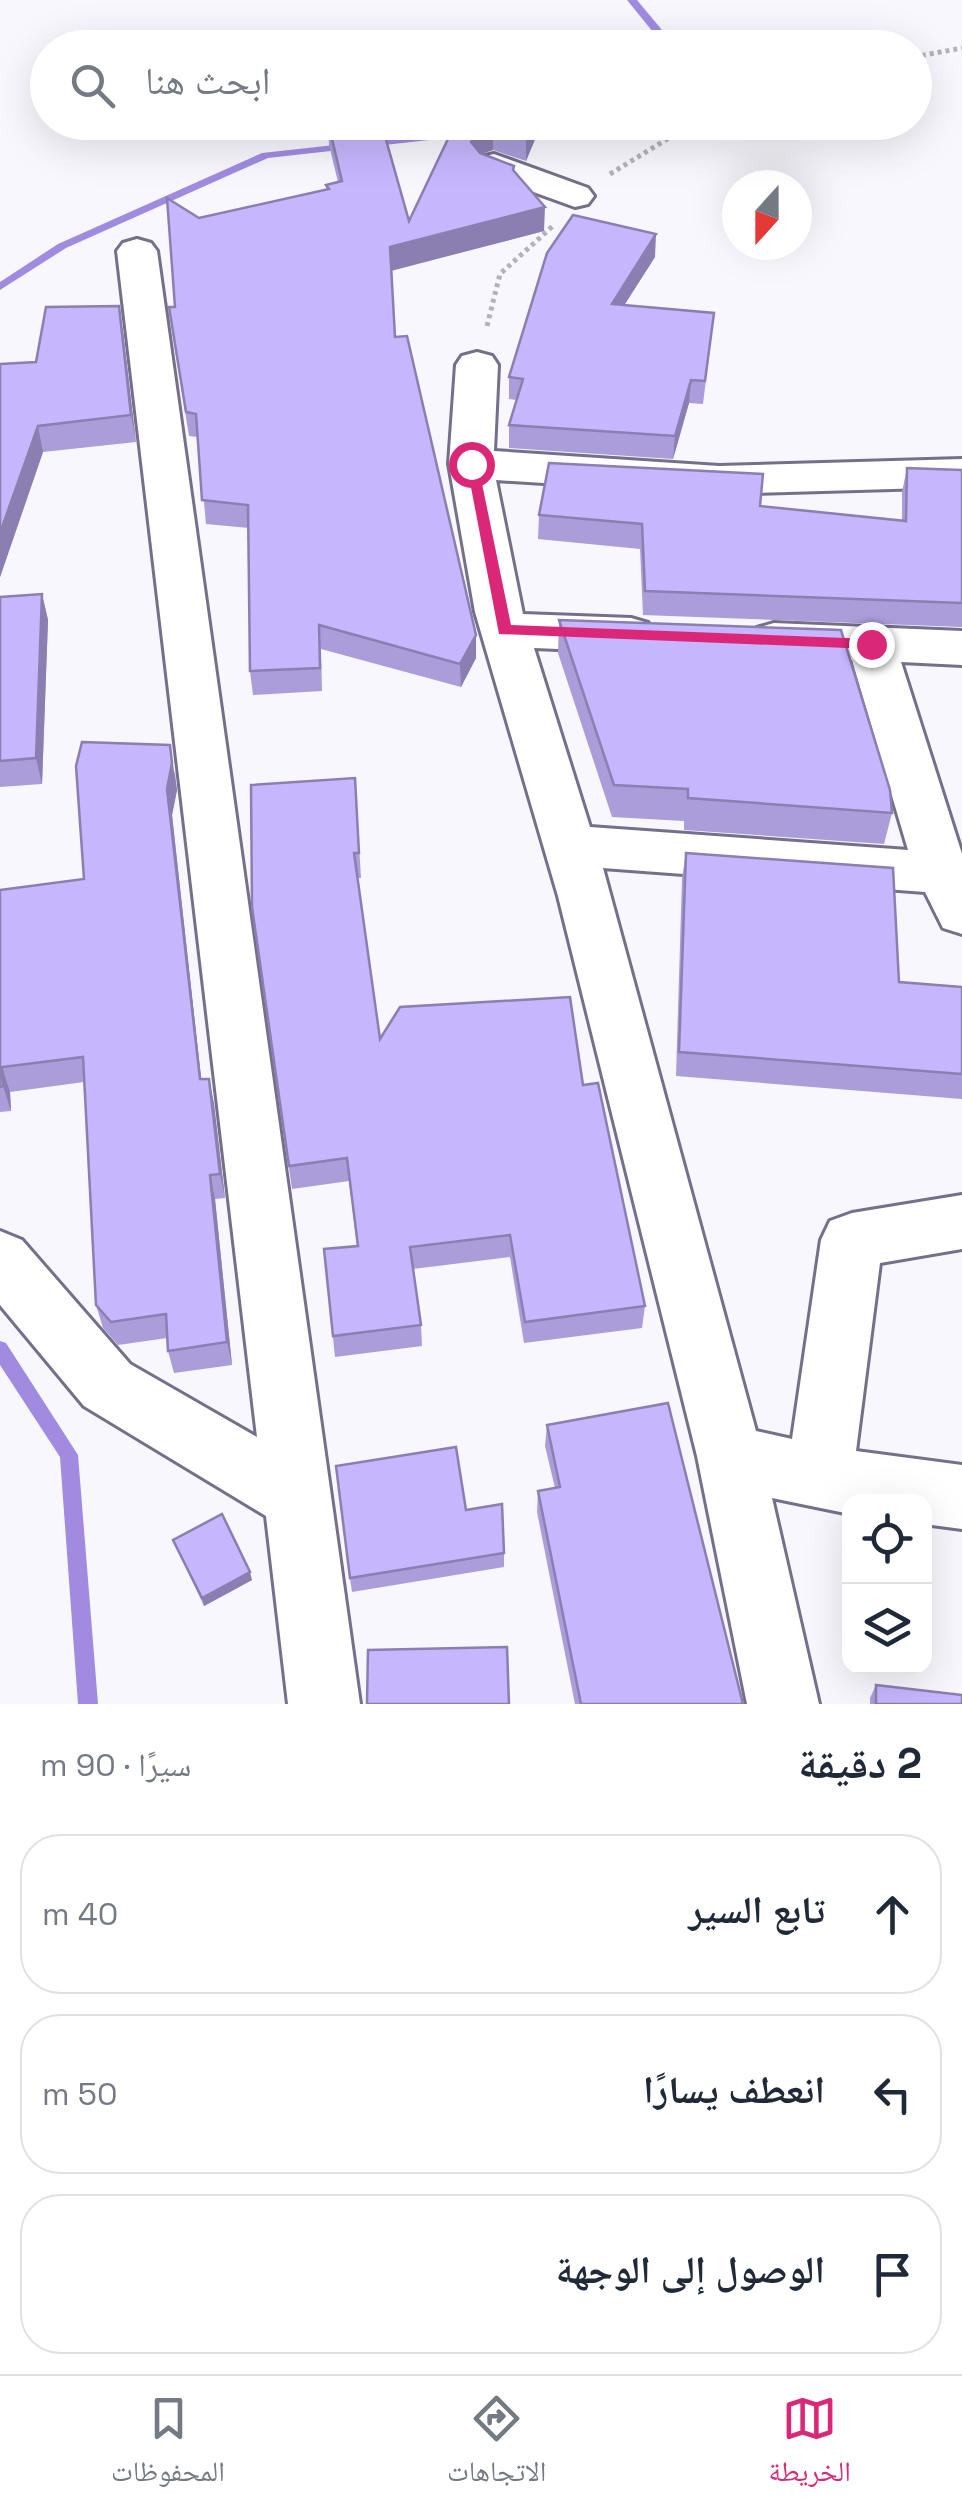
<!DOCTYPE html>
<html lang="ar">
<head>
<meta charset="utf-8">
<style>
  :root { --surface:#fff; --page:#f2f2f3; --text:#1f2937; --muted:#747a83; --line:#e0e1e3; --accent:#db2777 }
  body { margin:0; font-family:"Space Grotesk","Noto Naskh Arabic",sans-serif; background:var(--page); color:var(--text); direction:rtl }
  .controls { position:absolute; right:30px; bottom:30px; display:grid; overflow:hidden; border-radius:20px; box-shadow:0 10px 40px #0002 }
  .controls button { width:90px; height:90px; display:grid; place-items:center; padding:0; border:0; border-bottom:2px solid var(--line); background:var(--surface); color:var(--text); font:50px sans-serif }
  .compass { position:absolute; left:722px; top:170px; width:90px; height:90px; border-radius:50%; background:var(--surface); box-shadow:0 10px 40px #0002; rotate:201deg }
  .stop { position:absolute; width:30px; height:30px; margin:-22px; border:8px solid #db2777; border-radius:50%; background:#fff }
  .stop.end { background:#db2777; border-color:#fff; box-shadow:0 2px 10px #0008 }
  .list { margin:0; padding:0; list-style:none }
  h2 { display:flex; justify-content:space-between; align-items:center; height:130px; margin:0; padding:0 40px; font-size:42px }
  h2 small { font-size:32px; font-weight:400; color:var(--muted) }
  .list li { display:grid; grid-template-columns:65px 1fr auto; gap:30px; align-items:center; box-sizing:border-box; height:160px; margin:0 20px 20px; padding:0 20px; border:2px solid var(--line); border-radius:40px }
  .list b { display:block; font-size:38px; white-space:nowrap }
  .list em { font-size:32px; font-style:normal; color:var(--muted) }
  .icon { flex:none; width:55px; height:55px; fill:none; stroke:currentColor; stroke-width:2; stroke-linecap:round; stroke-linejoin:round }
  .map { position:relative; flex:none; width:962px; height:1704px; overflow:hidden; direction:ltr }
  .search { position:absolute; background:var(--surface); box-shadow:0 10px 40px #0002; left:30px; right:30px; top:30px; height:110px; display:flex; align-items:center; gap:25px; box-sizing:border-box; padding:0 35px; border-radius:55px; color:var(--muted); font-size:38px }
  .sheet { height:670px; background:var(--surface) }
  nav { display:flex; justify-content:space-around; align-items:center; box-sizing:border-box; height:140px; border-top:2px solid var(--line); background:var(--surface); font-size:28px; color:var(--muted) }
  nav a { display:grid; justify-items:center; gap:5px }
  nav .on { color:var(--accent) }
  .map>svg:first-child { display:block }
</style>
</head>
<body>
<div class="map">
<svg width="962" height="1704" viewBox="0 0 962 1704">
  <rect width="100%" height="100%" fill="#f8f7fd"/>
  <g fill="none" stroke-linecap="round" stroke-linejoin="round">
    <g fill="#a18be1" fill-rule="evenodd">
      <polygon points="627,0 637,0 677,48 666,48"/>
      <polygon points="528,122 559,122 518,130 513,127"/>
      <polygon points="470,130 475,133 474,135 268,158 66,248 0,290 0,282 58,244 262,153"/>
      <polygon points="0,1341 6,1343 78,1455 98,1704 78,1704 60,1457 0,1365"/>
    </g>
    <defs>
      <g id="street">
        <polygon points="494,154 588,188 594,196 588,204 575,207 481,173 475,165 481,157"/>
        <polygon points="137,239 151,243 157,251 360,1704 288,1704 266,1516 84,1406 0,1305 0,1231 22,1240 130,1364 257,1437 117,251 123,243"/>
        <polygon points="477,352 492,356 498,365 494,451 719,466 962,459 962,487 719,494 496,480 523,614 631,618 648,623 655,635 648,647 631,652 534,648 590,827 908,850 852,660 774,657 757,652 750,640 757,628 774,623 962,631 962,665 901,662 962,854 962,934 943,928 925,892 603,868 756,1431 792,1439 821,1240 830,1221 852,1213 962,1195 962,1249 880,1263 856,1451 962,1465 962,1529 924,1524 924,1502 850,1502 850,1514 772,1498 819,1704 747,1704 697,1456 558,896 475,612 449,464 456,365 462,356"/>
      </g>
    </defs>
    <use href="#street" stroke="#756f8a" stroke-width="6"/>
    <g stroke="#b3b2b9" stroke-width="5" stroke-dasharray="4 4" stroke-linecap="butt">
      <polyline points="914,57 962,48"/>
      <polyline points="610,174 695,122"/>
      <polyline points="487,326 500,274 554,225"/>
    </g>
    <use href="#street" fill="#fff" fill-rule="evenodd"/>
  </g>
  <g fill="#aa9dda">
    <polygon points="328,122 409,221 456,122 536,122 536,137 526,161 493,150 481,154 514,166 514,172 544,231 391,270 395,337 476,658 461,687 321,649 322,691 253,695 250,671 249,528 206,524 198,437 189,436 172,331 175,307 199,218 326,189 326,185 338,182 329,145"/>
    <polygon points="655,257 624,305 714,313 703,404 689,403 673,459 509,448 509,425 517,400 509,399 509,377"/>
    <polygon points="123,332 136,442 43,452 0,577 0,364 36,362"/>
    <polygon points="907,468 962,470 962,627 643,615 640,549 538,539 539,515 902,520 902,492"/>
    <polygon points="42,594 48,620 42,784 0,787 0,597"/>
    <polygon points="559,620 892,813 884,844 684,830 684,821 612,817 558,653"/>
    <polygon points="175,772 177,790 172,815 201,1079 209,1079 214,1104 225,1198 215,1199 232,1365 174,1373 168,1351 167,1338 118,1345 103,1328 96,1305 84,1082 10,1092 11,1111 0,1112 0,890 84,879"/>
    <polygon points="355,778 361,878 358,878 380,1039 583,1085 645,1306 642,1328 524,1343 510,1257 413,1269 421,1325 422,1346 335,1357 324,1249 357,1246 349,1181 292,1189 252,907"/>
    <polygon points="686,853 899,982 962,987 962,1099 676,1076 682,878"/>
    <polygon points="547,1425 743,1704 575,1704 537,1512 538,1491 555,1488 545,1446"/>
    <polygon points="173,1540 252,1580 204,1606"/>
    <polygon points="504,1553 504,1567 352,1592 350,1578"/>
    <polygon points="876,1685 962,1704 870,1704 870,1698"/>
  </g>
  <g fill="#8b7fb1">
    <polygon points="533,122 536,122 536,137 526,161 526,138"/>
    <polygon points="493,127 493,150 478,155 471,142 478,132"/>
    <polygon points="545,207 544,231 391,271 390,247"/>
    <polygon points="656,234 655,257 611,326 612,304"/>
    <polygon points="119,306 123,332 136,442 131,415"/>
    <polygon points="691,380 689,403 673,459 675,436"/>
    <polygon points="38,426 43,452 0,577 0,533"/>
    <polygon points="42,594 48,620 42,784 36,758"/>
    <polygon points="476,635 476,658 461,687 460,664"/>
    <polygon points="170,745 177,790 172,815 204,1104 200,1079 167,789"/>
    <polygon points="2,1067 10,1092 11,1111 3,1086"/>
    <polygon points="209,1079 214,1104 225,1198 220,1174"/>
    <polygon points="210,1175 215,1199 232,1365 227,1342"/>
    <polygon points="250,1572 252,1580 204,1606 202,1598"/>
  </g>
  <g fill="#c6b6fd" stroke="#8b7fb1" stroke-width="2.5">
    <polygon points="328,122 381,122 409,221 456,122 533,122 526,138 493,127 478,132 471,142 480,153 514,166 513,170 545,207 390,247 395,337 407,336 476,635 460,664 319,625 320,668 250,671 248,505 202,500 196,414 186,412 169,307 175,307 167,198 199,218 329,189 326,185 342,181"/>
    <polygon points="573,215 656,234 612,304 714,313 705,381 691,380 675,436 509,425 523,379 509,377 547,253"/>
    <polygon points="119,306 131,415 38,426 0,533 0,364 36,362 46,307"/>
    <polygon points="549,463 763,474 760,506 906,521 907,468 962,470 962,603 645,591 642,524 539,515"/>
    <polygon points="42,594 36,758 0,761 0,597"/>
    <polygon points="559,620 841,630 890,790 892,813 688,798 688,789 614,785"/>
    <polygon points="82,742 170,745 172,763 167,789 200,1079 209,1079 220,1174 210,1175 227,1342 168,1351 166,1314 111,1322 96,1305 83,1057 2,1067 3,1086 0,1087 0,890 84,879 76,766"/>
    <polygon points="355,778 359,853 354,853 380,1039 400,1007 570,997 583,1085 598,1083 645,1306 525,1322 510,1235 410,1247 421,1325 333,1336 324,1249 358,1246 347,1158 289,1166 252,907 251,785"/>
    <polygon points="686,853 893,868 899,982 962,987 962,1074 679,1052"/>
    <polygon points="668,1403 743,1704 581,1704 538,1491 560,1487 547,1425"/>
    <polygon points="456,1447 466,1510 502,1504 504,1553 350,1578 336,1466"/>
    <polygon points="222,1514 250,1572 202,1598 173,1540"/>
    <polygon points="507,1647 509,1704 367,1704 368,1650"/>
    <polygon points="876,1685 962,1695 962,1704 876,1704"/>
  </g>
  <polygon fill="#db2777" points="466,461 478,464 511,625 871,639 879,644 871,649 499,634"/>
</svg>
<div class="controls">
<button><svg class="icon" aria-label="locate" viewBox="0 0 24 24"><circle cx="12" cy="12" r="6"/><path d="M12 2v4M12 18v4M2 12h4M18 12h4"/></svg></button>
<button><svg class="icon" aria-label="layers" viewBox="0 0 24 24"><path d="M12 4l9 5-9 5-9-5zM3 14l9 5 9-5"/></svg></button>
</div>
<svg class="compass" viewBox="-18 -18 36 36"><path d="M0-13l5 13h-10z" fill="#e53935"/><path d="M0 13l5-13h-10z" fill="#747a83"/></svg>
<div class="stop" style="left:471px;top:464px"></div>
<div class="stop end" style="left:871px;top:644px"></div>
<div class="search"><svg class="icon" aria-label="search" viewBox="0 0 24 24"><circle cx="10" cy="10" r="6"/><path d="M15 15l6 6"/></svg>ابحث هنا</div>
</div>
<section class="sheet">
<h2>2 دقيقة<small>سيرًا · 90 m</small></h2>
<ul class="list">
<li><svg class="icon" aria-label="ahead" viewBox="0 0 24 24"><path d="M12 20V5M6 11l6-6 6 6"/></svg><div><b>تابع السير</b></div><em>40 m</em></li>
<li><svg class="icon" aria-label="left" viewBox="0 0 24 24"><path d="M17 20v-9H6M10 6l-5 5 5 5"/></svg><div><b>انعطف يسارًا</b></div><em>50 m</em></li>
<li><svg class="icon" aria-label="arrive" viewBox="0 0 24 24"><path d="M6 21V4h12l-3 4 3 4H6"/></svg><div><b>الوصول إلى الوجهة</b></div></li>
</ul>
</section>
<nav>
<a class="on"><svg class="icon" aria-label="map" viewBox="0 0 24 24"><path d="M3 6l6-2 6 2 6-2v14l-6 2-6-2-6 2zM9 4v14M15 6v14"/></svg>الخريطة</a>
<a><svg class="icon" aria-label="directions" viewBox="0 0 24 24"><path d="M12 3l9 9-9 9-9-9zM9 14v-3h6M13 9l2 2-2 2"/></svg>الاتجاهات</a>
<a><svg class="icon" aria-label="saved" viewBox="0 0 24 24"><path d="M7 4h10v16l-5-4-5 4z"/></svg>المحفوظات</a>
</nav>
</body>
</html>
